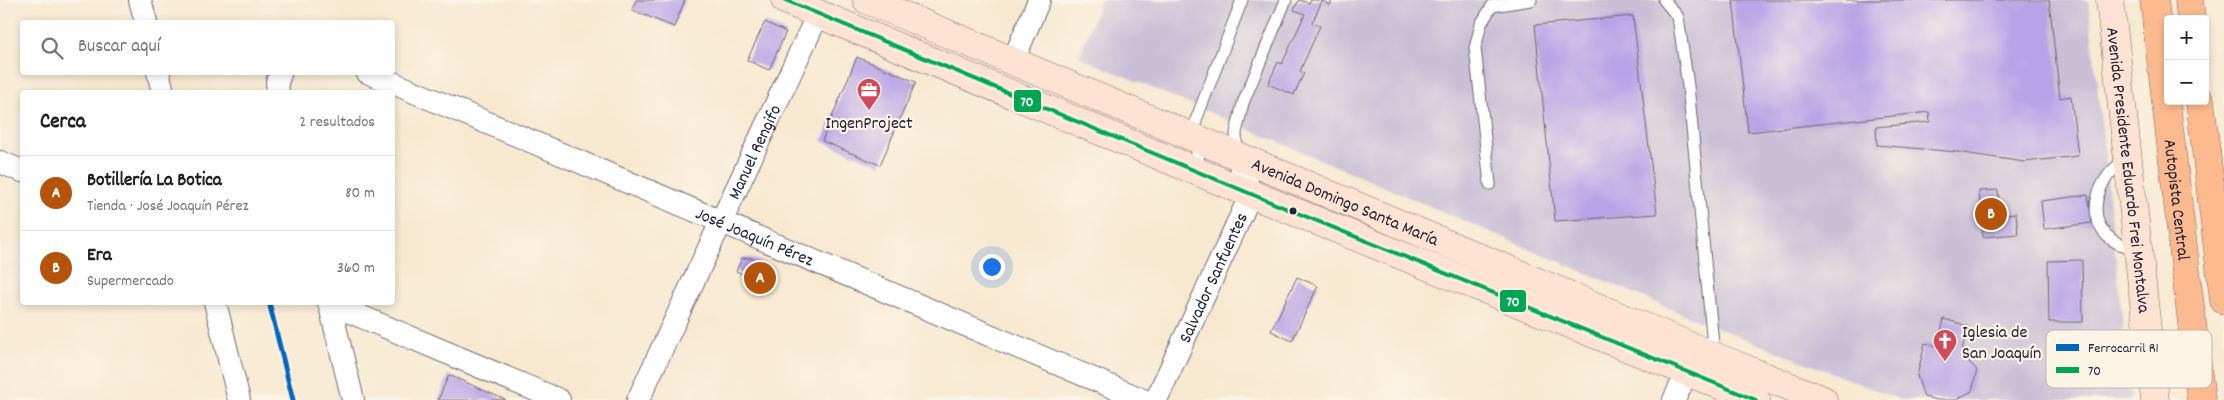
<!DOCTYPE html>
<html lang="es">
<head>
<meta charset="utf-8">
<style>
  :root { --surface:#fff; --page:#f2f2f2; --text:#202124; --muted:#757577; --line:#e0e0e0; --accent:#b45309 }
  body { margin:0; font-family:Dekko,sans-serif; background:var(--page); color:var(--text) }
  .controls { position:absolute; right:15px; top:15px; display:grid; overflow:hidden; border-radius:5px; box-shadow:0 2px 8px #0003 }
  .controls button { width:45px; height:45px; display:grid; place-items:center; padding:0; border:0; border-bottom:1px solid var(--line); background:var(--surface); color:var(--text); font:25px sans-serif }
  .you { position:absolute; left:991px; top:266px; width:18px; height:18px; margin:-12px; border:4px solid #fff; border-radius:50%; background:#1a73e8; box-shadow:0 0 0 8px #1a73e833 }
  .badge { display:grid; place-items:center; width:32px; height:32px; border-radius:50%; background:var(--accent); color:#fff; font-size:16px; font-weight:700 }
  .pin { position:absolute; translate:-50% -50%; border:2px solid #fff; box-shadow:0 1px 5px #0006 }
  .list { margin:0; padding:0; list-style:none }
  h2 { display:flex; justify-content:space-between; align-items:center; height:65px; margin:0; padding:0 20px; font-size:21px }
  h2 small { font-size:16px; font-weight:400; color:var(--muted) }
  .list li { display:grid; grid-template-columns:32px 1fr auto; gap:15px; align-items:center; box-sizing:border-box; height:75px; padding:0 20px; border-top:1px solid var(--line) }
  .list b { display:block; font-size:19px; white-space:nowrap }
  .list p { margin:0; font-size:16px; white-space:nowrap; color:var(--muted) }
  .list em { font-size:16px; font-style:normal; color:var(--muted) }
  .icon { flex:none; width:28px; height:28px; fill:none; stroke:currentColor; stroke-width:2; stroke-linecap:round; stroke-linejoin:round }
  .map { position:relative; flex:none; width:2224px; height:400px; overflow:hidden }
  .search { position:absolute; background:var(--surface); box-shadow:0 2px 8px #0003; left:20px; top:20px; width:375px; height:55px; display:flex; align-items:center; gap:12px; box-sizing:border-box; padding:0 18px; border-radius:5px; color:var(--muted); font-size:19px }
  .panel { position:absolute; background:var(--surface); box-shadow:0 2px 8px #0003; left:20px; top:90px; width:375px; height:215px; border-radius:5px }
  .map>svg:first-child { display:block }
</style>
</head>
<body>
<div class="map">
<svg width="2224" height="400" viewBox="0 0 2224 400">
  <rect width="100%" height="100%" fill="#fcf5e5"/>
  <filter id="ink" filterUnits="userSpaceOnUse"><feTurbulence type="fractalNoise" baseFrequency=".02" numOctaves="2"/><feDisplacementMap in="SourceGraphic" scale="10" xChannelSelector="R" yChannelSelector="G"/><feConvolveMatrix kernelMatrix="1 2 1 2 8 2 1 2 1" color-interpolation-filters="sRGB"/></filter>
  <filter id="wash" filterUnits="userSpaceOnUse"><feTurbulence type="fractalNoise" baseFrequency=".0096" numOctaves="4" result="noise"/><feDisplacementMap in="SourceGraphic" scale="20" xChannelSelector="R" yChannelSelector="G"/><feGaussianBlur stdDeviation="1.12" result="paint"/><feColorMatrix in="noise" values="0 0 0 0 0 0 0 0 0 0 0 0 0 0 0 0 0 1.4 0 .05"/><feComposite in="paint" operator="in"/></filter>
  <g filter="url(#wash)">
    <rect width="100%" height="100%" fill="#f8e8d0"/>
    <polygon fill="#c9bfd7" points="1101,0 2088,0 2131,400 1901,400 1697,320 1079,57"/>
    <g id="blocks">
      <g fill="#b7a3e7">
        <polygon points="636,0 685,0 674,27 632,10"/>
        <polygon points="1299,0 1309,3 1311,0 1332,0 1330,5 1322,1 1312,23 1320,26 1300,71 1304,73 1294,95 1268,84 1278,62 1282,64 1305,14 1294,10"/>
        <polygon points="1733,0 2049,0 2060,98 2071,96 2078,156 2024,162 1957,152 1877,145 1876,127 1930,122 1929,112 1748,132"/>
        <polygon points="1633,16 1657,214 1555,221 1535,25"/>
        <polygon points="765,22 786,32 769,70 747,60"/>
        <polygon points="857,57 916,82 880,165 822,141"/>
        <polygon points="1998,190 2000,215 2016,213 2018,234 1983,237 1979,191"/>
        <polygon points="2088,195 2092,223 2044,229 2041,201"/>
        <polygon points="742,258 751,258 773,268 766,285 736,271"/>
        <polygon points="2082,260 2083,322 2049,322 2048,261"/>
        <polygon points="1297,277 1318,286 1292,341 1271,331"/>
        <polygon points="1944,319 1968,326 1961,354 1977,370 1972,391 1956,400 1937,400 1924,397 1917,376 1925,343 1937,346"/>
        <polygon points="449,375 506,400 438,400"/>
      </g>
    </g>
  </g>
  <g filter="url(#ink)">
    <use href="#blocks" fill-opacity="0" stroke="#6d676f" stroke-width="1"/>
    <g fill="none" stroke-linecap="round" stroke-linejoin="round">
      <defs>
        <g id="lane">
          <polyline points="1664,0 1678,17 1688,86 1714,354"/>
          <polyline points="1237,154 1236,133 1243,103 1286,0"/>
          <path d="M 2127,159 C 2086,183 2082,244 2138,248"/>
          <polyline points="1203,171 1199,162 1196,148 1196,120 1242,0"/>
          <polyline points="1490,184 1475,48 1481,24 1492,6 1531,0"/>
        </g>
        <g id="street">
          <polyline points="140,0 146,22"/>
          <polyline points="1013,61 1039,0"/>
          <polyline points="158,72 163,92"/>
          <path id="s1" d="M 367,72 L 1143,400"/>
          <polyline points="278,92 277,82 281,72"/>
          <polyline points="0,162 22,171"/>
          <polyline points="215,302 239,400"/>
          <polyline points="329,302 353,400"/>
          <polyline points="329,303 559,400"/>
          <path id="s2" d="M 638,400 L 818,14"/>
          <path id="s3" d="M 1156,400 L 1251,194 L 1237,154"/>
          <polyline points="1674,400 1687,372"/>
        </g>
        <g id="secondary">
          <polyline points="785,0 1268,201 1756,400"/>
          <path id="s4" d="M 867,0 L 1714,356 L 1823,400"/>
          <path id="s5" d="M 2110,0 L 2155,400"/>
        </g>
        <g id="highway">
          <path id="s6" d="M 2154,0 L 2201,400"/>
          <polyline points="2189,0 2191,19"/>
          <polyline points="2200,101 2224,300"/>
        </g>
      </defs>
      <use href="#lane" stroke="#6d676f" stroke-width="13"/>
      <use href="#street" stroke="#6d676f" stroke-width="24"/>
      <use href="#secondary" stroke="#6d676f" stroke-width="29"/>
      <use href="#highway" stroke="#6d676f" stroke-width="29"/>
      <use href="#lane" stroke="#fff" stroke-width="11"/>
      <use href="#street" stroke="#fff" stroke-width="22"/>
      <use href="#secondary" stroke="#fee3d2" stroke-width="28"/>
      <use href="#highway" stroke="#fcba8e" stroke-width="28"/>
      <defs>
        <polyline id="bus-1" points="785,0 1268,201 1756,400"/>
      </defs>
      <use href="#bus-1" stroke="#fcf5e5" stroke-width="8"/>
      <use href="#bus-1" stroke="#00a651" stroke-width="4"/>
      <defs>
        <polyline id="rail-1" points="269,302 293,400"/>
      </defs>
      <use href="#rail-1" stroke="#fcf5e5" stroke-width="9"/>
      <use href="#rail-1" stroke="#0065bd" stroke-width="5"/>
    </g>
  </g>
  <defs>
    <symbol id="office-pin" viewBox="-11 -11 22 30"><path d="M0 17L-7.5 6A9.5 9.5 0 1 1 7.5 6Z" fill="#d1495b" stroke="#fcf5e5"/><path d="M-6-3h4V-5.5h4V-3h4V5H-6ZM-1-4.5V-3h2v-1.5ZM-6 0V1H6V0Z" fill="#fff"/></symbol>
    <symbol id="church-pin" viewBox="-11 -11 22 30"><path d="M0 17L-7.5 6A9.5 9.5 0 1 1 7.5 6Z" fill="#d1495b" stroke="#fcf5e5"/><path d="M-1.2-6h2.4v3.5h3.3v2.4h-3.3V6h-2.4V-.1h-3.3v-2.4h3.3Z" fill="#fff"/></symbol>
  </defs>
  <g fill-rule="evenodd">
    <use href="#office-pin" x="855" y="76" width="28" height="38"/>
    <use href="#church-pin" x="1931" y="327" width="28" height="38"/>
  </g>
  <circle fill="#22223b" stroke="#fcf5e5" stroke-width="2" cx="1293" cy="211" r="4.5"/>
  <g text-anchor="middle" stroke-width="4.5" stroke-linejoin="round" paint-order="stroke">
    <g font-size="18" fill="#22223b" stroke="#fcf5e5">
      <text x="869" y="128">IngenProject</text>
      <text x="1962" y="337" text-anchor="start">Iglesia de<tspan x="1962" dy="21">San Joaquín</tspan></text>
    </g>
    <g font-size="18" fill="#22223b" stroke="#fcf5e5">
      <text dy="6" stroke="none"><textPath href="#s2" startOffset="274">Manuel Rengifo</textPath></text>
      <text dy="6" stroke="none"><textPath href="#s5" startOffset="171">Avenida Presidente Eduardo Frei Montalva</textPath></text>
      <text dy="6" stroke="none"><textPath href="#s4" startOffset="519">Avenida Domingo Santa María</textPath></text>
      <text dy="6" stroke="none"><textPath href="#s6" startOffset="201">Autopista Central</textPath></text>
      <text dy="6" stroke="none"><textPath href="#s1" startOffset="421">José Joaquín Pérez</textPath></text>
      <text dy="6" stroke="none"><textPath href="#s3" startOffset="135">Salvador Sanfuentes</textPath></text>
    </g>
  </g>
  <rect x="2046" y="330" width="166" height="58" rx="8" fill="#fcf5e5" stroke="#bbb6b2" stroke-width="1"/>
  <rect x="2056" y="344" width="23" height="7" fill="#0065bd"/>
  <rect x="2056" y="367" width="23" height="6" fill="#00a651"/>
  <g font-size="14" fill="#22223b">
    <text x="2088" y="352">Ferrocarril R1</text>
    <text x="2088" y="375">70</text>
  </g>
  <g stroke="#fcf5e5" stroke-width="2">
    <rect x="1013" y="89" width="29" height="24" rx="5" fill="#00a651"/>
    <rect x="1499" y="289" width="28" height="24" rx="5" fill="#00a651"/>
  </g>
  <g font-size="14" text-anchor="middle" font-weight="bold" fill="#fff">
    <text x="1027" y="106">70</text>
    <text x="1513" y="306">70</text>
  </g>
</svg>
<div class="controls">
<button>+</button>
<button>−</button>
</div>
<div class="you"></div>
<div class="pin badge" style="left:760px;top:278px">A</div>
<div class="pin badge" style="left:1991px;top:214px">B</div>
<div class="search"><svg class="icon" aria-label="search" viewBox="0 0 24 24"><circle cx="10" cy="10" r="6"/><path d="M15 15l6 6"/></svg>Buscar aquí</div>
<section class="panel">
<h2>Cerca<small>2 resultados</small></h2>
<ul class="list">
<li><span class="badge">A</span><div><b>Botillería La Botica</b><p>Tienda · José Joaquín Pérez</p></div><em>80 m</em></li>
<li><span class="badge">B</span><div><b>Era</b><p>Supermercado</p></div><em>360 m</em></li>
</ul>
</section>
</div>
</body>
</html>
